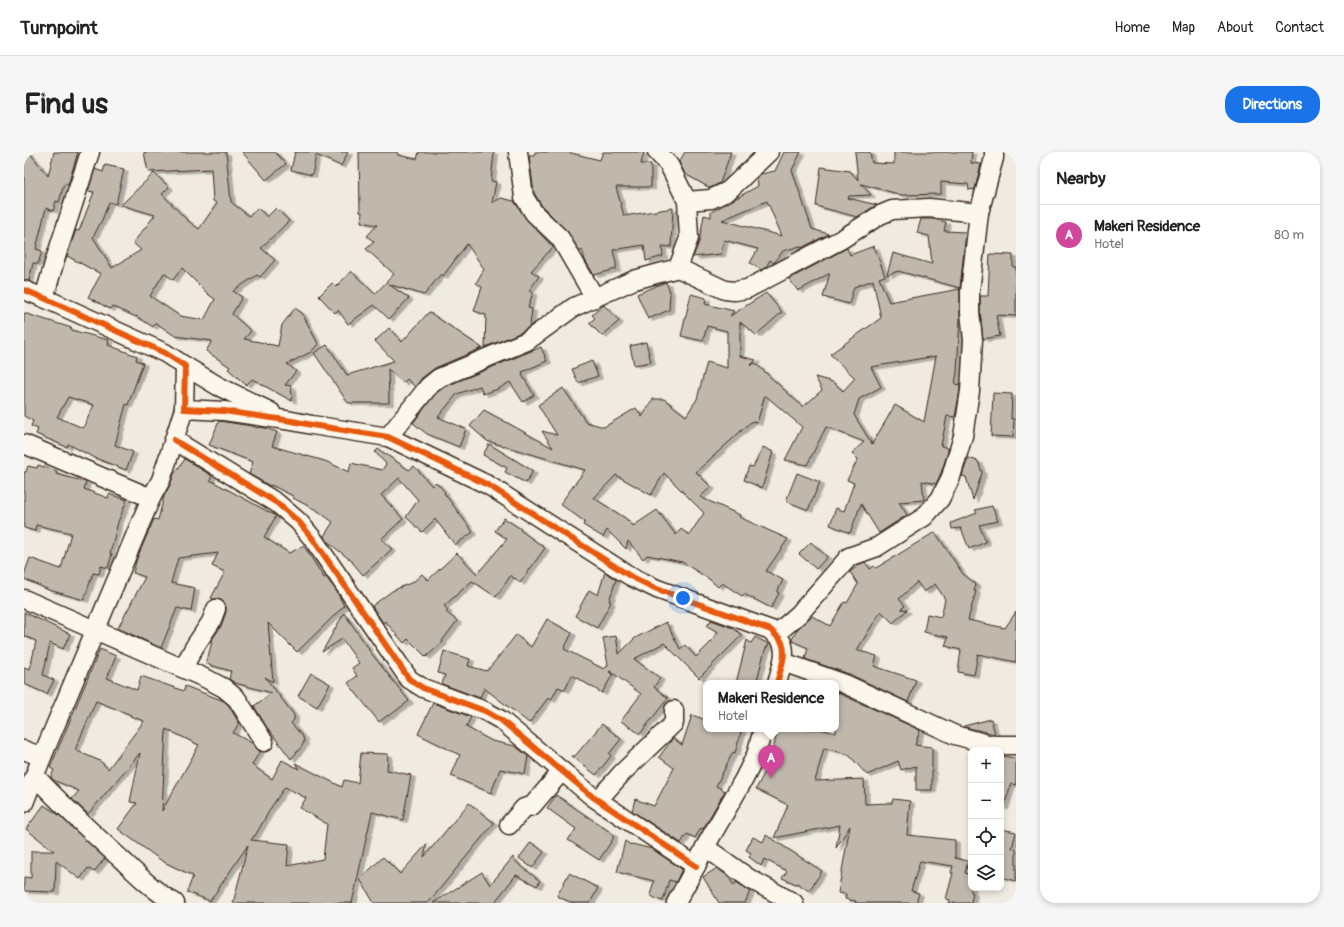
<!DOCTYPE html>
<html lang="en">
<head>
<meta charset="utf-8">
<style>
  :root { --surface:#fff; --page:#f6f6f6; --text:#222; --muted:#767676; --line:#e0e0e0; --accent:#1a73e8 }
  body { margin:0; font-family:Pangolin,sans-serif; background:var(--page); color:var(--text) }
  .controls { position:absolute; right:12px; bottom:12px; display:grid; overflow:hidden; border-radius:8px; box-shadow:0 2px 6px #0003 }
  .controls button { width:36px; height:36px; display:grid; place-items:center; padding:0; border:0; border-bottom:1px solid var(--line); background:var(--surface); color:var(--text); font:20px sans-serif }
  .you { position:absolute; left:659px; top:446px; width:14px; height:14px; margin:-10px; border:3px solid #fff; border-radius:50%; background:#1a73e8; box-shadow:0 0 0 6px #1a73e833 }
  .badge { display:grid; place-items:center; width:26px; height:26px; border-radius:50%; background:var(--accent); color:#fff; font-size:13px; font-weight:700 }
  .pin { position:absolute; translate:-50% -33px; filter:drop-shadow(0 1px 2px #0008) }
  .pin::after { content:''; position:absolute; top:21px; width:14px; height:12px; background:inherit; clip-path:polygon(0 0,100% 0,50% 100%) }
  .popup { position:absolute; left:679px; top:528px; width:136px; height:52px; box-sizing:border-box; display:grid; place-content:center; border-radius:8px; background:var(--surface); filter:drop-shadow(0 1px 3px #0005); font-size:13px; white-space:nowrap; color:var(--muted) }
  .popup b { font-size:15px; color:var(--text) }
  .popup::after { content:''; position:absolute; left:50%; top:100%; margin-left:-8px; border:8px solid transparent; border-top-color:var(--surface) }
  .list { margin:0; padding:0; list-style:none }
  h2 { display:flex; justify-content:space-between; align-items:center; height:52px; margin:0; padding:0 16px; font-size:17px }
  h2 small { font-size:13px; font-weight:400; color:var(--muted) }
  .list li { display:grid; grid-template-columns:26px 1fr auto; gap:12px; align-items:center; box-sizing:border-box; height:60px; padding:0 16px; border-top:1px solid var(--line) }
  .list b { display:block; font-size:15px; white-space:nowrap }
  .list p { margin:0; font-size:13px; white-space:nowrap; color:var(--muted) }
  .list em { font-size:13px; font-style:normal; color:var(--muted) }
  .icon { flex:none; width:22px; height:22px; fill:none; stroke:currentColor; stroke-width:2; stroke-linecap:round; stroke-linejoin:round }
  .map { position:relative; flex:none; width:992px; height:751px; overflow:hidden; border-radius:16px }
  header { display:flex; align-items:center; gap:24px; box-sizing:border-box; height:56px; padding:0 20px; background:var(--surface); border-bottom:1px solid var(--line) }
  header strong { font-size:19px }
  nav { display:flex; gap:22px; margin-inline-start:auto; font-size:14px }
  .intro { display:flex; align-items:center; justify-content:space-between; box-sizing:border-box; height:96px; padding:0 24px }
  h1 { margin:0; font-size:28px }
  .button { padding:10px 18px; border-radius:16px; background:var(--accent); color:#fff; font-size:14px; font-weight:700 }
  main { display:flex; gap:24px; padding:0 24px }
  aside { flex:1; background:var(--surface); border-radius:16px; box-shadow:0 2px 6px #0003 }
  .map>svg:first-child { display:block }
</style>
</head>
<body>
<header>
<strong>Turnpoint</strong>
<nav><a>Home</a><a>Map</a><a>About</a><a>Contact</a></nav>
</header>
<div class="intro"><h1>Find us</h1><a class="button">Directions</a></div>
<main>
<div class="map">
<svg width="992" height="751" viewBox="0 0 992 751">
  <defs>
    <filter id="shadow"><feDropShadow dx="4.5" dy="2.5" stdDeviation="0" flood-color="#0004"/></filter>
  </defs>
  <rect width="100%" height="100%" fill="#f0ebe0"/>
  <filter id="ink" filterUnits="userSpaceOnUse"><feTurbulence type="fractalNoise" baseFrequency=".025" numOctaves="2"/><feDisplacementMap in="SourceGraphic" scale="8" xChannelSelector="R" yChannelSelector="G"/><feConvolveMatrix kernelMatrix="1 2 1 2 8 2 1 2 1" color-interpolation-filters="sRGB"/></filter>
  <g filter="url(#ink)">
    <g fill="#c0b8ad" stroke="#3b2a1e" fill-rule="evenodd" filter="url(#shadow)">
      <polygon points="0,0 5,0 24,24 30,0 54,0 44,33 40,32 35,50 32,49 29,59 22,56 12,97 18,99 14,112 9,111 5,129 0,128"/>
      <path d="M 120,0 L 202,0 L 207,50 L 225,64 L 234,56 L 243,65 L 252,56 L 265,69 L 237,96 L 251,108 L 236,125 L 233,123 L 209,139 L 218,145 L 208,162 L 227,179 L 220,187 L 241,191 L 243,193 L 244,192 L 254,194 L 258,173 L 271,156 L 278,161 L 294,192 L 287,200 L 263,212 L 272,219 L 261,233 L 267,234 L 268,249 L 228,227 L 222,233 L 204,217 L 206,215 L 182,199 L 188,189 L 151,184 L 132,171 L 129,175 L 112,164 L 112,165 L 88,154 L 86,157 L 64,145 L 77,122 L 43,104 L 52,78 L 55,79 L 70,40 L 64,39 L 71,17 L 79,20 L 81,13 L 100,17 L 92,52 L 85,50 L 78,68 L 69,85 L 88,116 L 117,98 L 109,91 L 131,63 L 97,53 L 130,21 L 145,35 L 138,42 L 163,68 L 175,77 L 193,51 L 189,49 L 187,17 L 124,20 ZM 158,116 L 185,143 L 191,147 L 180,168 L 156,164 L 126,144 L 140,121 L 149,128 Z"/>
      <polygon points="218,0 251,0 262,12 242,28"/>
      <polygon points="271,0 324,0 317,14 292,3 288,23 267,18"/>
      <polygon points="335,0 373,0 374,3 393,7 395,0 470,0 467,29 472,30 468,51 477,46 490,49 503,68 529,95 507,119 515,124 505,139 509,140 504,156 508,157 506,174 498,180 461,195 462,163 450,159 458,135 452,131 460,117 443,92 419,124 417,122 400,143 364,132 385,146 365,167 350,153 324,172 314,158 311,161 295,144 308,131 312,135 327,119 351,142 370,122 342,97 350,90 343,84 353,73 337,70 338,60 336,60"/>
      <polygon points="511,0 543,0 576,8 579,0 620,0 617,12 627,12 627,35 592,35 600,64 649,56 647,95 638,94 639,104 622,109 620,93 589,98 592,111 592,117 570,123 561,108 558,98 556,100 543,79 518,54 510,41 505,4 510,4"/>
      <polygon points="661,0 707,0 696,31 686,36 661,22 655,10"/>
      <path d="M 760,0 L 777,0 L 768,18 L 788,77 L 805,82 L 777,96 L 776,94 L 759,99 L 750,111 L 746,108 L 742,115 L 737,118 L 726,111 L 734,97 L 700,88 L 697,102 L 669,105 L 675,90 L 680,63 L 687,65 L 687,60 L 734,34 L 733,26 L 737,22 L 751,19 ZM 743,49 L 758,84 L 698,68 Z"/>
      <polygon points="831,0 846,0 848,11 870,12 870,0 948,0 947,11 957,12 951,37 945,38 944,32 917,30 917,42 878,43 837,32 847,43 825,44 824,46 853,53 833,65 792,54 797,15 826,19 834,28"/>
      <polygon points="897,67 909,67 922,70 920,79 942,80 936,136 874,119 863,123 869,101 908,112 905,84 893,81"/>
      <path d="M 850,94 L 861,124 L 855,126 L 865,150 L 936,137 L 936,167 L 933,220 L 931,232 L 936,233 L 936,238 L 931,265 L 923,264 L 917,294 L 924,296 L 924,300 L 917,321 L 912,332 L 898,329 L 900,348 L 875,350 L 883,363 L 855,381 L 837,352 L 826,381 L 806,373 L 812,356 L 820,359 L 830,331 L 823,328 L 834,307 L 828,301 L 840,290 L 802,275 L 783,313 L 761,308 L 778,275 L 741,243 L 733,271 L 728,269 L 672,320 L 687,335 L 676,345 L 716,363 L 715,365 L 764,387 L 742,419 L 759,428 L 753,440 L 755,441 L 747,456 L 720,442 L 718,444 L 698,431 L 694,435 L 685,427 L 658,410 L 623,403 L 619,407 L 604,389 L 602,397 L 583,378 L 579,385 L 559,373 L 561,370 L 536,352 L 561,318 L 463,289 L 446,274 L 460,258 L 529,296 L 518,279 L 533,283 L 514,253 L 539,236 L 562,270 L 580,275 L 612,256 L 618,265 L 629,247 L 640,247 L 662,264 L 673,247 L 683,210 L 703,216 L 703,179 L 683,174 L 679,189 L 657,184 L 667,142 L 682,146 L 681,152 L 710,159 L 706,164 L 742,141 L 758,160 L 732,183 L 716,170 L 716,204 L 732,208 L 726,214 L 731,211 L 779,255 L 798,238 L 791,225 L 809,230 L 819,239 L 831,226 L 806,202 L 857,166 L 849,128 L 830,135 L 825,152 L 799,145 L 806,121 L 774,139 L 765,127 L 823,96 L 826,103 ZM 912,204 L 900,270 L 871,253 L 848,292 L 830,263 L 835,247 L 857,235 L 847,215 ZM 640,321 L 680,361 L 665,383 L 657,377 L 652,383 L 633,358 L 609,374 L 601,366 L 570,346 L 592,323 L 627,343 Z"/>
      <polygon points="966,102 989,103 989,115 992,115 992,164 972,163 976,184 959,187 956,159 956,144 964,144"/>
      <polygon points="642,130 646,140 645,158 624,167 613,142"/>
      <polygon points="580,153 595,169 578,184 565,171 571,166 568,163"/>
      <polygon points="405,160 458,196 411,216 398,226 391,235 383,227 379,231 364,217 365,251 324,251 290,201 303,193 323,223 370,209 351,189 365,176 378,190"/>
      <path d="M 0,161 L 48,176 L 47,178 L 85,188 L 84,193 L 113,204 L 112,208 L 119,211 L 104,253 L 102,252 L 91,293 L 109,300 L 102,318 L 71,306 L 44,292 L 43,295 L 12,282 L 14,277 L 7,274 L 9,269 L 0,264 ZM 44,245 L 70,253 L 59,276 L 33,265 Z"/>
      <polygon points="622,190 627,210 610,213 606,194"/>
      <polygon points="517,195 523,209 498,220 499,222 498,223 510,243 499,250 486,230 474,237 459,242 456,234 433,242 414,265 442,277 435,295 403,282 389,271 412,241 420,235"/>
      <polygon points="568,209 574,224 554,231 548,217"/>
      <polygon points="969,241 988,242 987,267 990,267 989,285 967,284"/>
      <polygon points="195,269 228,274 234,276 234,275 241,276 253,280 248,294 301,309 325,320 327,311 358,318 362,312 351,300 354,297 385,318 390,314 408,334 412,330 421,340 420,341 449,380 431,393 411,367 398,380 382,365 394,348 375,326 357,343 379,367 357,387 368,397 339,423 328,410 329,410 305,391 300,384 309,370 294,359 269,346 269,344 247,333 246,334 225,322 229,310 185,293"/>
      <polygon points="465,292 509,319 502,331 481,320 483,316 459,303"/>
      <polygon points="739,295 749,300 738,336 720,328 725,314 729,315"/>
      <polygon points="944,306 954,309 958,321 949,348 942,325 938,324"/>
      <polygon points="161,307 188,324 186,328 252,364 240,385 265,401 280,394 300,426 302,425 312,438 320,454 273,500 244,471 249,530 241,525 270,563 270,568 267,571 279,585 280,590 278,594 267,607 242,574 230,554 248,541 211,531 205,527 207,519 182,512 189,486 197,474 202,460 202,455 200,450 195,447 189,447 187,446 201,420 188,414 194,401 154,406 147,431 171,436 167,459 153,456 137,496 94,476 121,425 109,421 113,406 130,367 134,368 140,344 146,333 150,322"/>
      <polygon points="14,313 33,319 32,322 62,330 60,337 84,346 85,342 103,348 94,370 86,402 88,402 84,416 77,414 75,422 69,421 60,448 25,438 0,427 0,423 6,406 37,417 47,381 12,373 11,379 0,376 0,320 2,320 4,314 13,316"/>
      <polygon points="773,321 796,330 784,358 762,349"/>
      <polygon points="968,354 974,369 955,373 962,390 945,397 937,376 928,377 927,371 953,361 951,358"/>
      <polygon points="480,366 497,377 496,378 521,396 496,431 491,426 490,427 487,423 472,445 448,429 420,454 424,458 422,460 433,469 418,489 419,490 402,505 384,487 380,491 361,469 359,471 348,454 368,439 389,430 398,422 404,428 433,401 453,422 483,387 471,379"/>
      <polygon points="911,380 939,422 952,432 950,439 952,439 944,468 981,476 992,460 992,510 954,502 950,523 934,520 937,498 921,494 924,485 900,480 903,462 917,465 921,447 911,432 900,440 893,430 875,447 881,454 877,457 883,458 869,471 857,459 833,498 853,504 850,514 892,528 884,550 825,522 781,507 784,496 768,489 768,487 774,476 788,464 806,474 820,450 823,451 834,432 826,420 836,412 841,410 846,417 850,414 852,416"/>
      <polygon points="787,390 803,405 792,417 775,402"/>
      <polygon points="581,420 592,428 585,449 587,450 573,476 551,464 565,438 574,443"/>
      <polygon points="0,460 46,482 39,497 26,491 19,523 30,528 23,542 0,532 0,515 6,517 12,489 0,484"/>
      <polygon points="320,461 345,497 344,497 385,549 365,564 364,563 355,570 324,531 333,524 328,516 335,511 318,487 298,500"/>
      <polygon points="523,467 548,481 540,497 580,517 584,513 579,486 592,484 595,502 611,486 642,470 656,497 661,493 672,505 690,487 689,486 694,480 683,474 687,468 709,476 718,483 675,526 640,491 610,507 636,526 630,535 644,546 616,582 597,569 617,542 586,519 585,520 589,522 578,541 548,523 541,538 534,535 527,548 524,546 505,571 460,536 456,546 418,532 421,523 414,521 420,499 446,507 444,514 463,519 492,483 507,495"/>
      <polygon points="731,485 745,492 741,498 732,531 712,531 723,488 727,491"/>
      <path d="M 76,497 L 92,504 L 83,526 L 113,538 L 117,524 L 160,539 L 161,534 L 200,549 L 205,554 L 215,571 L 209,581 L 228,591 L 236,599 L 228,613 L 248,627 L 258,608 L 275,617 L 271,611 L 318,635 L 320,628 L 334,631 L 337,601 L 364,602 L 363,618 L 387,623 L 379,668 L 348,660 L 328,751 L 209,751 L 224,693 L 186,749 L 163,740 L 169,724 L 138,709 L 94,677 L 113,651 L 106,650 L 116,601 L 64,662 L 48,647 L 55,639 L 29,628 L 27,625 L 30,618 L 26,616 ZM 72,549 L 107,563 L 106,564 L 120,569 L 84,617 L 76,609 L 51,598 ZM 142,577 L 175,593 L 138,659 ZM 261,635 L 282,646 L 276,656 L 303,672 L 299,707 L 263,714 L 265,692 L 227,688 L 230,684 L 231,684 L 248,654 Z"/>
      <polygon points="287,521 306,532 293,555 274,544"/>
      <polygon points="812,540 896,578 891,593 908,595 908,638 892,638 892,614 877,618 874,609 843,623 824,602 800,596 791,629 840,627 841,652 868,651 869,647 886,649 883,683 931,688 931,706 944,709 941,721 947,723 947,740 949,741 947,751 925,751 926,748 922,747 929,721 927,721 929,714 896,709 887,739 895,741 892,751 831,751 832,749 821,747 822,742 814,741 826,674 812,696 816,673 750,686 764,653 732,637 746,610 754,577 796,577 812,581"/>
      <polygon points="409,551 447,565 442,575 468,589 491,594 504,604 501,622 476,617 467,641 427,624 436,603 394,582"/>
      <polygon points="668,563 682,568 682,577 718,577 711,601 709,600 692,634 701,639 679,677 677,676 671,686 663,682 657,691 608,659 611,647 630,654 650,616 635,605 649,586 658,593"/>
      <polygon points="967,567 971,582 940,575 940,574"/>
      <polygon points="578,572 597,587 585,602 587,604 572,623 548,604 551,604"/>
      <polygon points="977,604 992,606 992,633 987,632 980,655 977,655"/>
      <polygon points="532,643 589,682 589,687 575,708 544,688 552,677 523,656"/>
      <polygon points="445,651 470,671 404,751 350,751 336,727 359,705 376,722 403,692 400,705"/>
      <polygon points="20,653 35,663 81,706 70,720 64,716 56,727 32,709 31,740 0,739 0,725 7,726 7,699 30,699 2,677"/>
      <polygon points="977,677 992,680 988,696 992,697 992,729 977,725"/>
      <polygon points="742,683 798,719 785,739 773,731 772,732 758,726 763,719 740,707 737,714 725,705 727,701 722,698 729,685 739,690"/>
      <polygon points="601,689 607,693 608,692 628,697 658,717 652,730 645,728 639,749 632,747 626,743 630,729 593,720"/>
      <polygon points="507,690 520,700 508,716 495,706"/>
      <polygon points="489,705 491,709 516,729 513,734 492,723 470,751 409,751 458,720 466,733"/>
      <polygon points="693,716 704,724 710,734 712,730 726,739 721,751 695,751 679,725"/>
      <polygon points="545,721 574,736 566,751 548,751 533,744"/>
    </g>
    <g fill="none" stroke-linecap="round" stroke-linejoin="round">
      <defs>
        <g id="street">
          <polyline points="494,0 500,45 510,61 536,86 571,146"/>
          <polyline points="633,0 645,13 663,49 665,86 654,116"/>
          <polyline points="663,49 687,47 704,39 745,0"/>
          <path d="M 0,138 L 20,146 L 141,201 L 161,214 L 160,257 L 200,259 L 268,269 L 288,273 L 364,285 L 464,333 L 606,424 L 633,437 L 747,478 C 749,481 753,484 756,487 C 765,500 756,518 753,531"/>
          <polyline points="20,146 31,108 66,0"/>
          <polyline points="161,214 194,234 247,260"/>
          <polyline points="364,285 405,234 415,226 503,189 550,155 610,128 654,116 701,138 711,139 723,137 818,87 856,63 868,58 905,56 955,61"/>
          <polyline points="150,288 253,351 275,370 289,387 385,527 399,536 461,559 477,568 569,645 672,714"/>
          <polyline points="0,292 127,346"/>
          <polyline points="0,447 183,527 200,536 213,547 240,590"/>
          <polyline points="751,483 775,462 825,405 853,395 900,365 916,347 927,325 939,284 946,239 949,188 946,160 946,140 955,61 970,6 970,0"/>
          <polyline points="759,510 821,532 931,583 967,593 992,593"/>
          <polyline points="159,516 171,494 187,470 192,457"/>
          <polyline points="0,598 18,605"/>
          <path d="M 11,624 C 38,653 67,680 97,707 C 114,723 131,740 151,751"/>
          <polyline points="574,648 598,621 650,571 650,558"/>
          <polyline points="0,651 18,605 127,346 137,328 160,257"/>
          <polyline points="485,673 500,656 508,654 538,619"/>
          <polyline points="681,695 726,727 770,751"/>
          <polyline points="652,751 672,714 681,695 720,627 732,603 739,577"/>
        </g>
      </defs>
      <use href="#street" stroke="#3b2a1e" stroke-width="21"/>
      <use href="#street" stroke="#fbf7ec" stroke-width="18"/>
      <defs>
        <g id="cycleway">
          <path d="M 0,138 L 20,146 L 141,201 L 161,214 L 160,257 L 200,259 L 268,269 L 288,273 L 364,285 L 464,333 L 606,424 L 633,437 L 747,478 C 749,481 753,484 756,487 C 765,500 756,518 753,531"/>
          <polyline points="150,288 253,351 275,370 289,387 385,527 399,536 461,559 477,568 569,645 672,714"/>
        </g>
      </defs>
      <use href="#cycleway" stroke="#fbf7ec" stroke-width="8"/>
      <use href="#cycleway" stroke="#e8590c" stroke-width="6"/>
    </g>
  </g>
</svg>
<div class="controls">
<button>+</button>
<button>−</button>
<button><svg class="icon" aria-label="locate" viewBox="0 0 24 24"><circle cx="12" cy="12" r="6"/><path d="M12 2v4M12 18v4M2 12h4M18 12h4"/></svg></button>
<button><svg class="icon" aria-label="layers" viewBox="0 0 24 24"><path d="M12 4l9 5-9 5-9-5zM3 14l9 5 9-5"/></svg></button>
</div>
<div class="you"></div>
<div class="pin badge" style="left:747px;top:626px;background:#d1479c">A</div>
<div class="popup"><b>Makeri Residence</b>Hotel</div>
</div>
<aside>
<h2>Nearby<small></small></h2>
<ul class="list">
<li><span class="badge" style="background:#d1479c">A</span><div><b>Makeri Residence</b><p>Hotel</p></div><em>80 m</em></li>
</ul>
</aside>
</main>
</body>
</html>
